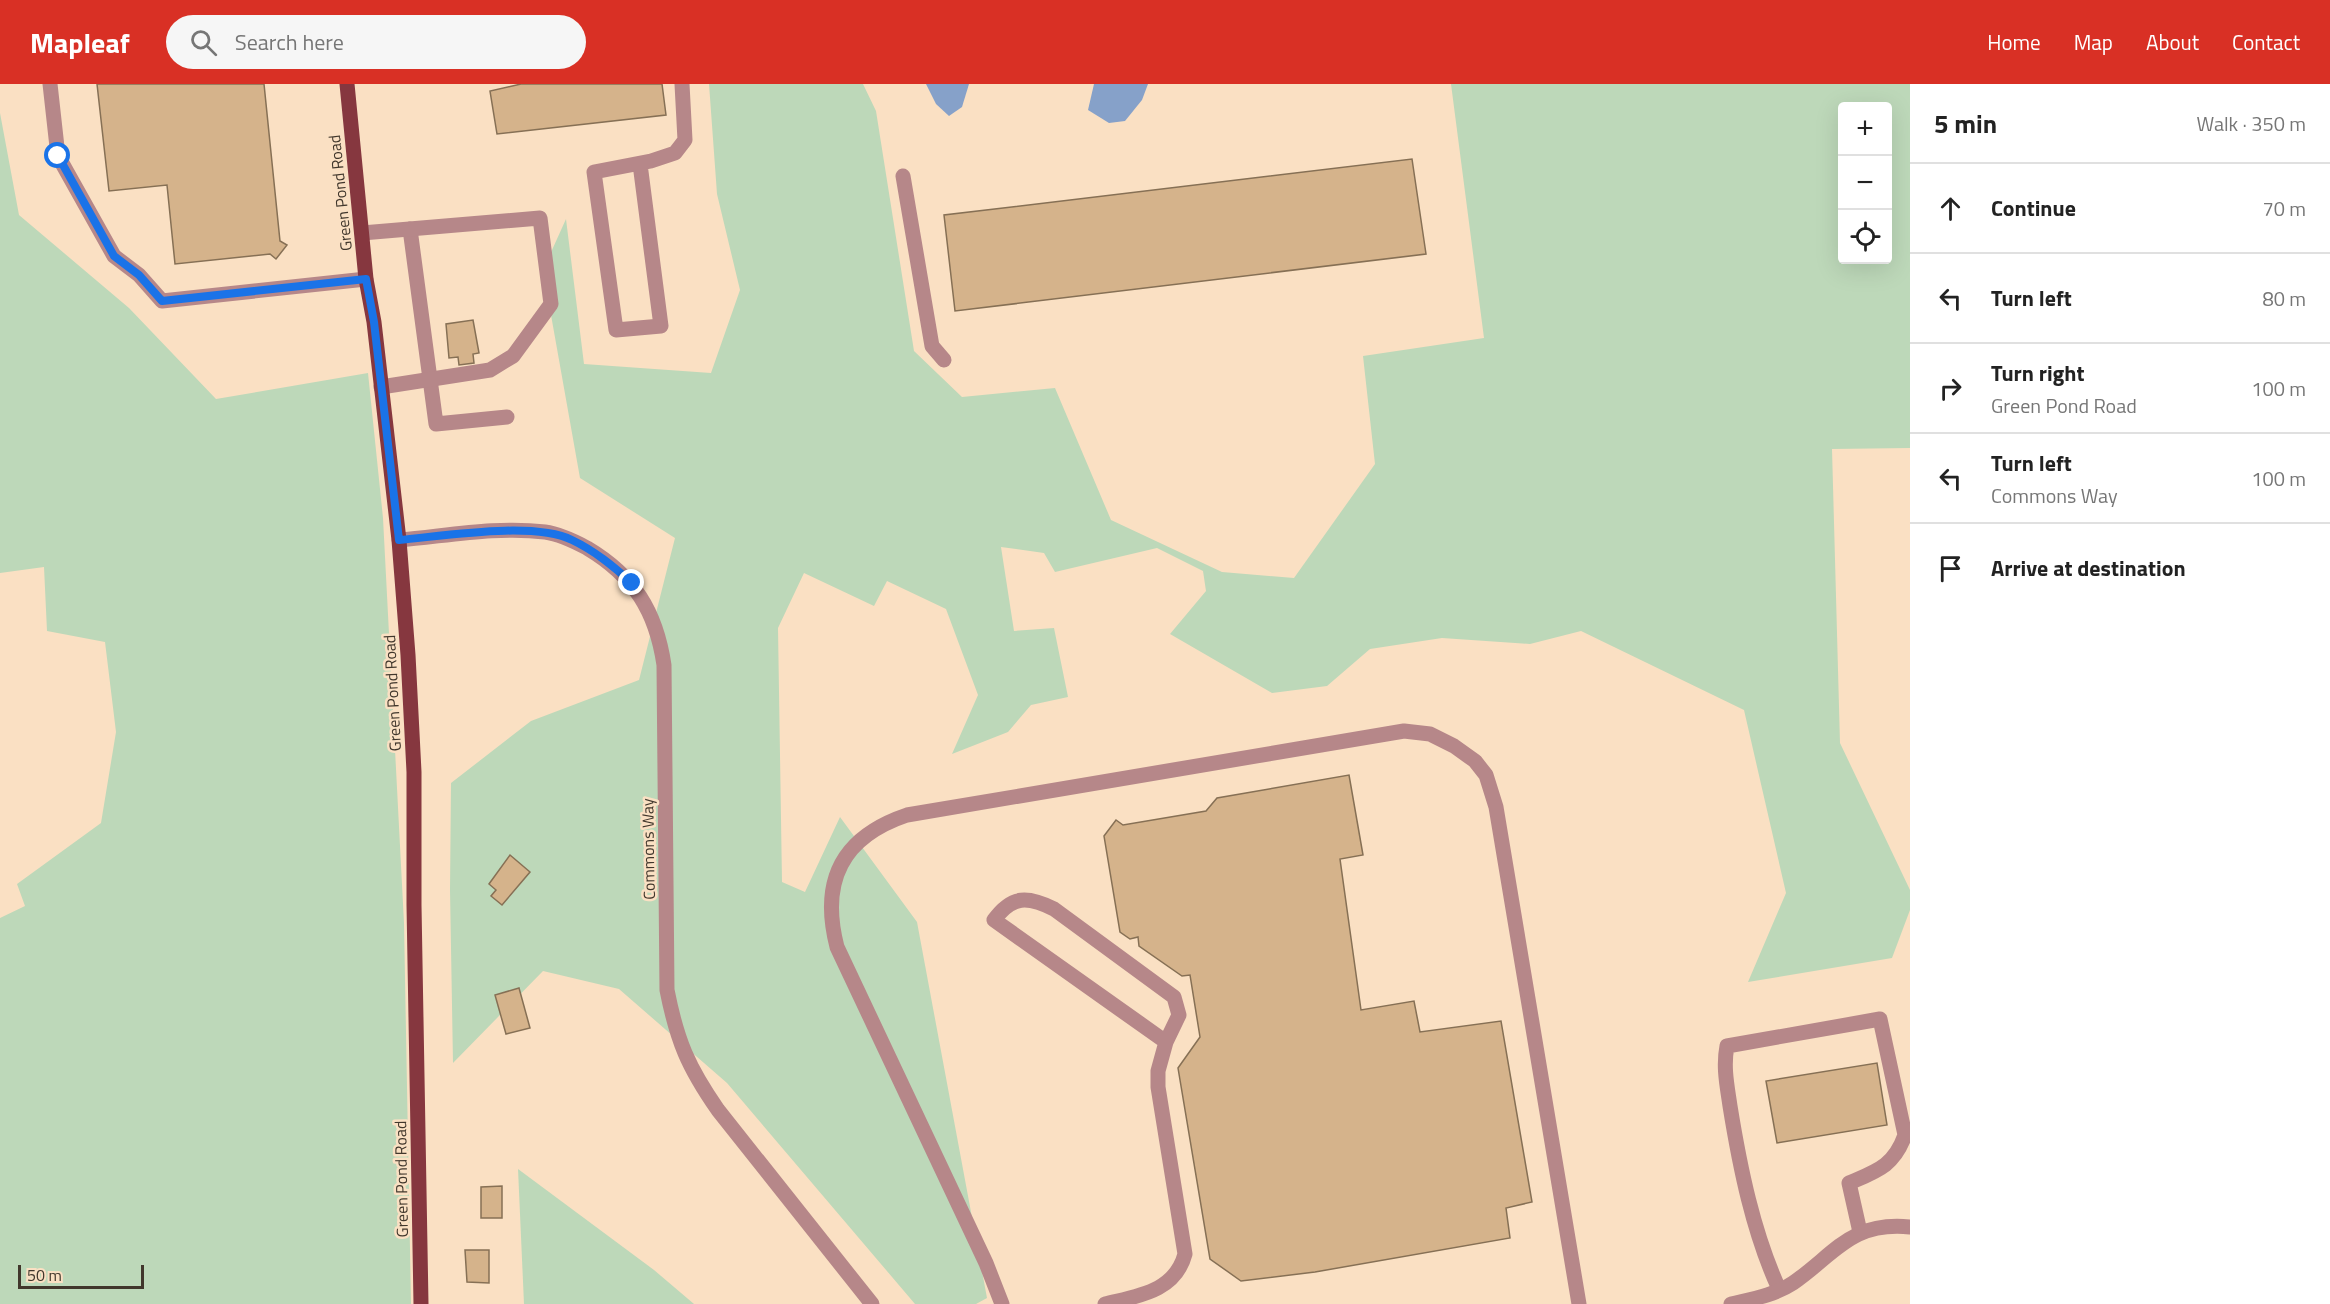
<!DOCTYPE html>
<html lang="en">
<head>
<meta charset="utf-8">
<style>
  :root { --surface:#fff; --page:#f6f6f6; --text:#222; --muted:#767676; --line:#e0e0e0; --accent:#d93025 }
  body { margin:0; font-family:"Titillium Web",sans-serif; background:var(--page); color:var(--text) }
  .controls { position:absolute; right:18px; top:18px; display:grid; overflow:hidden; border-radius:6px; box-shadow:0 6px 24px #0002 }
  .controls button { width:54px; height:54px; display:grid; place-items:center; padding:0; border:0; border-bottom:2px solid var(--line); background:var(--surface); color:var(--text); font:30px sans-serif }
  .scale { position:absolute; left:18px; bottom:15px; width:126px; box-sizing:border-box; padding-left:6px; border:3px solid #41372c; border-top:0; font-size:16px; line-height:21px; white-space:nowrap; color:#41372c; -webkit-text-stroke:4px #fae0c3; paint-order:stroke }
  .stop { position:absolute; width:18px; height:18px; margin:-14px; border:4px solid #1a73e8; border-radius:50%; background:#fff }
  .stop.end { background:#1a73e8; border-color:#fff; box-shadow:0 2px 6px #0008 }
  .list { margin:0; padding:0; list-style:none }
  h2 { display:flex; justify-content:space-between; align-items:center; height:78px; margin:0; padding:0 24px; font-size:26px }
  h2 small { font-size:20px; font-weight:400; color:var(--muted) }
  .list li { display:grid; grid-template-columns:39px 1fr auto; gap:18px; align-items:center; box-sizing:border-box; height:90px; padding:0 24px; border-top:2px solid var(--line) }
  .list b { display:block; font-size:22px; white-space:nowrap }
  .list p { margin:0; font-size:20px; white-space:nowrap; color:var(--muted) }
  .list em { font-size:20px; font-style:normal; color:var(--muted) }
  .icon { flex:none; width:33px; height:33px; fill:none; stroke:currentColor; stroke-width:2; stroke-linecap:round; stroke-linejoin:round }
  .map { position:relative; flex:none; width:1910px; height:1220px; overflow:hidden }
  header { display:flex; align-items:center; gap:36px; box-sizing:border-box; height:84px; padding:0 30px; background:var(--accent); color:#fff }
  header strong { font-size:28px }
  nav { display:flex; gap:33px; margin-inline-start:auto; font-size:21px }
  .search { width:420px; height:54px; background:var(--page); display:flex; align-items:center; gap:15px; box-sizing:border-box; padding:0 21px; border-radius:33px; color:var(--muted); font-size:22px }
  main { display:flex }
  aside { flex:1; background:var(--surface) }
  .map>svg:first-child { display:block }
</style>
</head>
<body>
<header>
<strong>Mapleaf</strong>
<div class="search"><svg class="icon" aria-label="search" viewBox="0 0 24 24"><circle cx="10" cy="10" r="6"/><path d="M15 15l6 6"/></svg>Search here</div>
<nav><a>Home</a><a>Map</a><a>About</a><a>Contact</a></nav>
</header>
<main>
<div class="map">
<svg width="1910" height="1220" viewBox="0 0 1910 1220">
  <rect width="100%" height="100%" fill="#fae0c3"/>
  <g fill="#bdd8b9" fill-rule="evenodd">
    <path d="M 709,0 L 863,0 L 876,27 L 914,267 L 962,313 L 1055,304 L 1111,436 L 1222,488 L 1294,494 L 1375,380 L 1363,272 L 1484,254 L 1451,0 L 1910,0 L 1910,364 L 1832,365 L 1840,659 L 1910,806 L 1910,826 L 1892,874 L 1748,898 L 1786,809 L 1744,626 L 1581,547 L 1530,560 L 1442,554 L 1370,565 L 1327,602 L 1272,609 L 1170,550 L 1206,507 L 1203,487 L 1157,464 L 1055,488 L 1044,469 L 1001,463 L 1014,547 L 1054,544 L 1068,613 L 1031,621 L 1008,648 L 952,670 L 978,611 L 946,525 L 887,497 L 874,522 L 804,489 L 778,544 L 782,798 L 805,808 L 840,733 L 917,838 L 987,1214 L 976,1220 L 915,1220 L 727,999 L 619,905 L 543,887 L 453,979 L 450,806 L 451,699 L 531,637 L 639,596 L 675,454 L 580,394 L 543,186 L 566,135 L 584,280 L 711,289 L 740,206 L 717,110 ZM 1842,22 L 1888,22 L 1888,176 L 1842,176 Z"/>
    <polygon points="0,29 19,131 129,224 216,315 368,289 383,434 404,839 411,1220 0,1220 0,834 25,822 17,800 101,739 116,648 105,558 47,547 44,483 0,489"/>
    <polygon points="518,1085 654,1186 694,1220 524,1220"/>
  </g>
  <g fill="#86a1c9">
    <polygon points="926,0 969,0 962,23 949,32 936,20"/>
    <polygon points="1094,0 1148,0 1142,16 1125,37 1109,39 1088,26"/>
  </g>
  <g fill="#d5b38b" stroke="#867055" stroke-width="1.5">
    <polygon points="97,0 264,0 280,157 287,161 276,175 270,170 175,180 167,101 109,107"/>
    <polygon points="521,0 662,0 666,31 497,50 490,7"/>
    <polygon points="1412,75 1426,170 955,227 944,131"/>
    <polygon points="473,236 479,269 473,270 474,279 459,281 458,273 449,274 446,240"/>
    <polygon points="1349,691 1363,771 1340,775 1361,926 1414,917 1420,948 1501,937 1532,1118 1506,1124 1510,1154 1315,1188 1241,1197 1210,1175 1178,984 1200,953 1190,891 1182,892 1139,862 1138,853 1130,855 1120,848 1104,752 1116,736 1123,741 1206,727 1217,714"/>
    <polygon points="510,771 530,788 502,821 491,812 496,806 489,800"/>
    <polygon points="519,904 530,944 506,950 495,911"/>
    <polygon points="1877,979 1887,1041 1777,1059 1766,997"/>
    <polygon points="502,1102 502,1134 481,1134 481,1103"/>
    <polygon points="465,1166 489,1166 489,1199 467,1198"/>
  </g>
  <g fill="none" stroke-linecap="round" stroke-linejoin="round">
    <g stroke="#b68789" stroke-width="15">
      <polyline points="50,0 58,72 114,172 139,191 162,217 366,195"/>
      <polyline points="640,80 661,242 616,246 594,88 651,77 675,69 685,56 682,0"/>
      <polyline points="903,92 932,262 944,276"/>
      <polyline points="410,145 436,340 507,333"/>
      <polyline points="362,149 540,134 551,220 513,272 490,286 381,303"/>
      <path d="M 399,456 C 447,452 497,442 545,448 C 560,450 574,457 587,464 C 634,492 656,527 664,581 L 667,906 C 677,957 688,983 718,1026 L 872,1220"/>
      <path d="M 1779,1205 C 1753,1148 1740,1084 1730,1022 C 1727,1001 1723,983 1727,962 L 1880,935 L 1905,1051 C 1894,1082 1877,1087 1849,1099 L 1860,1148"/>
      <path d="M 1002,1220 L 986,1179 L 837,863 C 820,797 842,753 907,731 L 1404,647 L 1430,650 L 1454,662 L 1475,677 L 1486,691 L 1496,723 L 1579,1220"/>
      <path d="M 1105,1220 C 1137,1212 1175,1208 1185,1170 L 1158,1003 L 1158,987 L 1166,958 L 1179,931 L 1174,913 L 1054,825 C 1028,812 1012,811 994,836 L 1166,958"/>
      <path d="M 1731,1220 C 1752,1215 1775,1211 1793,1199 C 1835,1170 1851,1137 1910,1143"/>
    </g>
    <polyline stroke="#86373f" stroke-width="15" points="347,0 366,195 374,238 399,456 408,571 414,688 414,821 421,1220"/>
  </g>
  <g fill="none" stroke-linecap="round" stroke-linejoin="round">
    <path stroke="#1a73e8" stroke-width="8" d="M 58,72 L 114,172 L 139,191 L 162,217 L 366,195 L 374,238 L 399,456 C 444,452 533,437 572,456 C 595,467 613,482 632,499"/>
  </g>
  <g text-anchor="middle" stroke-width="5" stroke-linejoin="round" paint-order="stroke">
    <g font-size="16" fill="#41372c" stroke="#fae0c3">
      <text transform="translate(340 109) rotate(-96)" y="6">Green Pond Road</text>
      <text transform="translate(392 609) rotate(-93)" y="6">Green Pond Road</text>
      <text transform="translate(648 765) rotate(-91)" y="6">Commons Way</text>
      <text transform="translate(401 1095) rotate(-91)" y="6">Green Pond Road</text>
    </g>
  </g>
</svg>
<div class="controls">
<button>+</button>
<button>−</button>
<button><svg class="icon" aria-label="locate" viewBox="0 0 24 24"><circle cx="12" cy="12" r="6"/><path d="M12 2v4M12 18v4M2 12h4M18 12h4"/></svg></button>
</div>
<div class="scale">50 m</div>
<div class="stop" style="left:58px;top:72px"></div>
<div class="stop end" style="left:632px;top:499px"></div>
</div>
<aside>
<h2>5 min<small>Walk · 350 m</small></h2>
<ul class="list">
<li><svg class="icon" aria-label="ahead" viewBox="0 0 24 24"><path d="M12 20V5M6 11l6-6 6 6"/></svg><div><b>Continue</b></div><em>70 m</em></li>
<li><svg class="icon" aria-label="left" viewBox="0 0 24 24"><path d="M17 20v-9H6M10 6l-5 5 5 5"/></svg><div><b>Turn left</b></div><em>80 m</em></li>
<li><svg class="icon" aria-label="right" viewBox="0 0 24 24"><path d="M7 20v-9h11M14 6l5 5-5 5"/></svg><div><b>Turn right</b><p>Green Pond Road</p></div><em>100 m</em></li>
<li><svg class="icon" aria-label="left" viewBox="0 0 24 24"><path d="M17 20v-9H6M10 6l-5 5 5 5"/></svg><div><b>Turn left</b><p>Commons Way</p></div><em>100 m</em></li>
<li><svg class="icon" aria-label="arrive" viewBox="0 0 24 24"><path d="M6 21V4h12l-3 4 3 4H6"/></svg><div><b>Arrive at destination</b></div></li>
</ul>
</aside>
</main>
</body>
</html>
